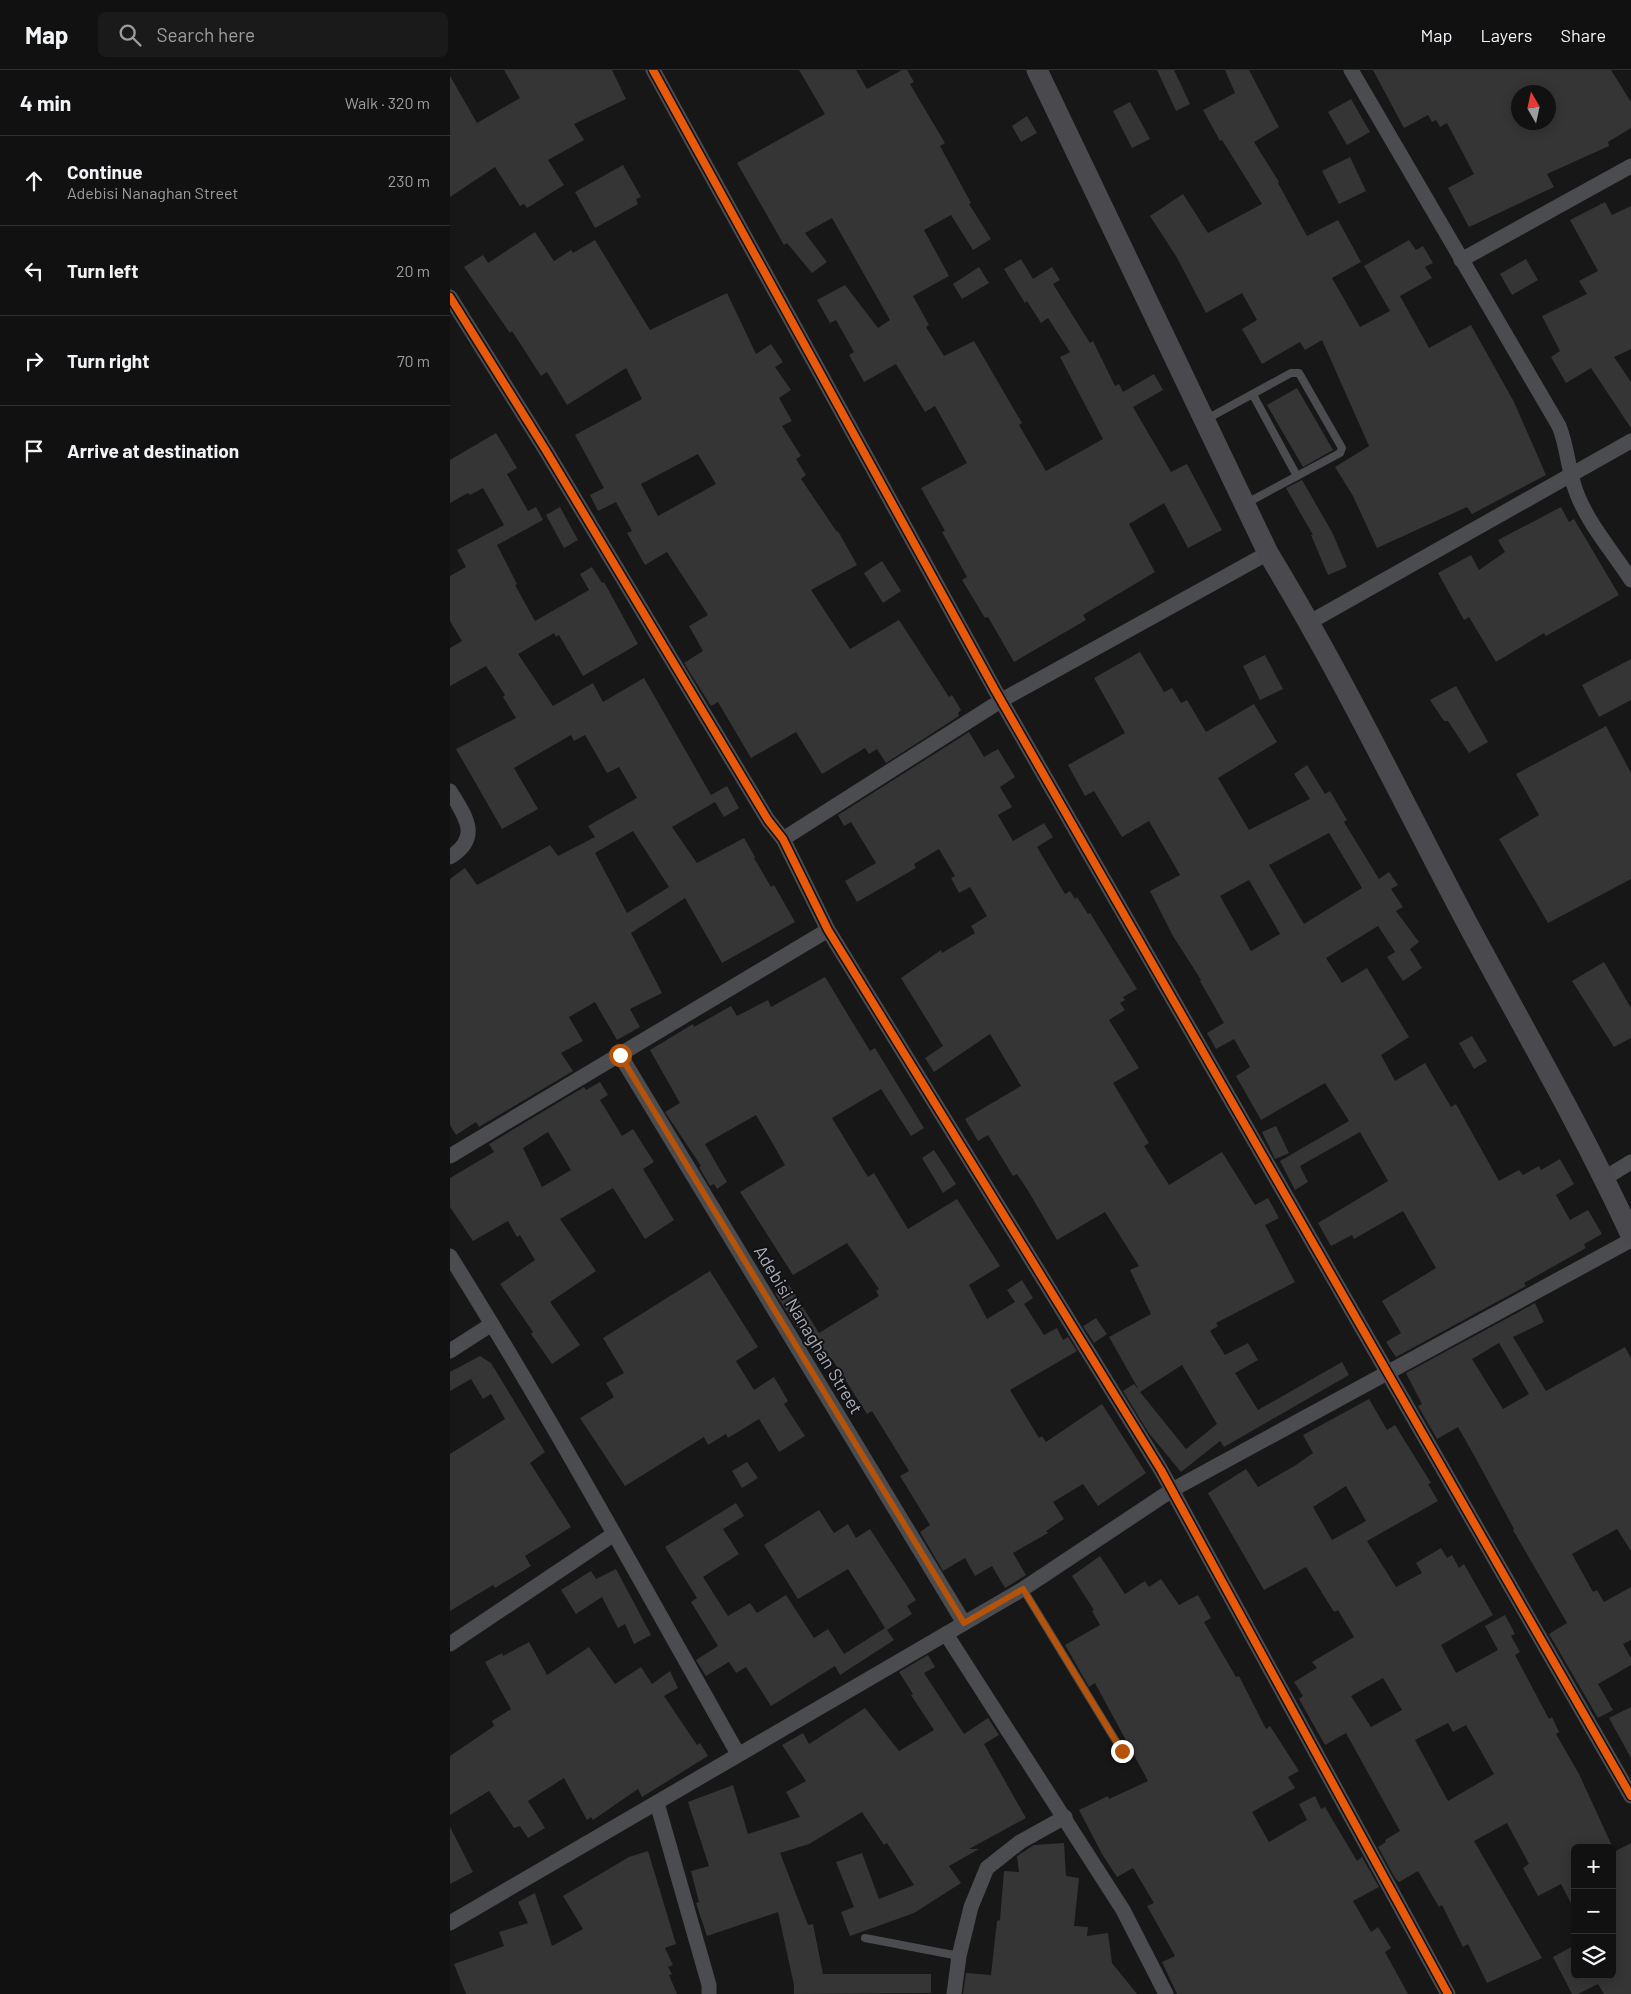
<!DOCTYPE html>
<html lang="en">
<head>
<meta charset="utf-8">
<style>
  :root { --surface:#111; --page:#1a1a1a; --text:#f1f3f6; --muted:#9c9d9f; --line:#303131 }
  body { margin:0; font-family:Barlow,sans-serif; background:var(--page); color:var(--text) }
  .controls { position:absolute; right:15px; bottom:15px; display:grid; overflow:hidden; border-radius:8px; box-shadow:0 2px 12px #0003 }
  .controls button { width:45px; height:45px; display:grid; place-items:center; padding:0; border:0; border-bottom:1px solid var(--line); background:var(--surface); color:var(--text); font:25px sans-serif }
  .compass { position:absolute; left:1061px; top:15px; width:45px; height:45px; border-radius:50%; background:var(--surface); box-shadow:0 2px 12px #0003; rotate:351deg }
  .stop { position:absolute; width:15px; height:15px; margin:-11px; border:4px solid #b45309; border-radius:50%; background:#fff }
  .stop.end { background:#b45309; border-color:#fff; box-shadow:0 1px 5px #0008 }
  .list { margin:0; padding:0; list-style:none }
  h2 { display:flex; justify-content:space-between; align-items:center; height:65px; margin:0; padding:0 20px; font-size:21px }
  h2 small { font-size:16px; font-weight:400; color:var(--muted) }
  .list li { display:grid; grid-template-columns:32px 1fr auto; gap:15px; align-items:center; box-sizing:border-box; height:90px; padding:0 20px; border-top:1px solid var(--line) }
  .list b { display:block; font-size:19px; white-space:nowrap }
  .list p { margin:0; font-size:16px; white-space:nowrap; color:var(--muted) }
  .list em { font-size:16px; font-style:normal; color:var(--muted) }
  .icon { flex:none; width:28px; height:28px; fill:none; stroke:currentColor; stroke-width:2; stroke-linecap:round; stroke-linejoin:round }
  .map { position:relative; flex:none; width:1181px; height:1924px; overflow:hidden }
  header { display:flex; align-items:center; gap:30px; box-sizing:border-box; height:70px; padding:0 25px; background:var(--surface); border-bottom:1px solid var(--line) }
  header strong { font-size:24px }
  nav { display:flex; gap:28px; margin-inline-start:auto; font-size:18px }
  .search { width:350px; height:45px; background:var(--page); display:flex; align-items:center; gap:12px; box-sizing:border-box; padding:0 18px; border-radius:8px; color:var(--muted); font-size:19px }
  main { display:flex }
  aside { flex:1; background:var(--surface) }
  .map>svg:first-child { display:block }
</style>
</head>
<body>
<header>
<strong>Map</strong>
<div class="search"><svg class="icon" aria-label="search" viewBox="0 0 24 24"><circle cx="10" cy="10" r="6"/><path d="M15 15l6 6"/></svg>Search here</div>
<nav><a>Map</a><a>Layers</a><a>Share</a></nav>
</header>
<main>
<aside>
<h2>4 min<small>Walk · 320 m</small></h2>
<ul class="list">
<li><svg class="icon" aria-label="ahead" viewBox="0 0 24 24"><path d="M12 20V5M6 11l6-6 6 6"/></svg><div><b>Continue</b><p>Adebisi Nanaghan Street</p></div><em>230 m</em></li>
<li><svg class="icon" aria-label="left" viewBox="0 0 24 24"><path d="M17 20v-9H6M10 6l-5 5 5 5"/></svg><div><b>Turn left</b></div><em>20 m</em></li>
<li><svg class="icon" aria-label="right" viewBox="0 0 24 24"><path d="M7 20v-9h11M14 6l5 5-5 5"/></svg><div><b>Turn right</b></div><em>70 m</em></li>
<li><svg class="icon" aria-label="arrive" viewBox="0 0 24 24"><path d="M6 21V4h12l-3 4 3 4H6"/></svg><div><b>Arrive at destination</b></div></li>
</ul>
</aside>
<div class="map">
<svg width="1181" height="1924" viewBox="0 0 1181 1924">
  <rect width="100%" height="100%" fill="#171717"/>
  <g fill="#353536" fill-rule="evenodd">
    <polygon points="54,0 162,0 176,29 124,54 134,70 98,90 114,115 77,138 74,134 70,136 45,97 0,127 0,6 27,53 70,28"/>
    <polygon points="349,0 406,0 417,19 452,0 457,0 464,12 460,14 495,73 490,76 521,133 519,134 541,169 523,180 501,145 474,160 499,206 463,226 479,255 476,257 494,286 524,271 572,353 569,355 596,401 653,369 610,287 620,282 598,248 591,253 577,231 575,233 554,199 571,189 583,209 602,197 610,210 603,214 640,273 643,271 665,316 669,314 673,322 704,304 713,320 683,337 721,402 737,394 772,460 738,478 714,433 679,454 705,502 633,545 636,550 564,592 538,547 535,548 512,510 517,507 492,462 495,461 471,418 517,393 485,336 475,342 446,294 414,312 399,285 404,282 386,250 380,253 367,230 395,215 428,258 440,250 382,148 355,163 377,192 362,203 337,173 334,175 287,93 375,44"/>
    <polygon points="707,0 724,0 740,34 726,41"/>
    <polygon points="775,0 799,0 829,57 804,72 829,112 828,113 857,166 888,150 911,192 882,208 910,257 940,241 914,196 959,170 966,180 973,176 983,193 975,197 982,208 950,226 979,278 1021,255 1064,332 1096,405 1022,444 1017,437 927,478 903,426 885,397 919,376 872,270 855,280 850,272 812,294 792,259 807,250 792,223 756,243 726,186 700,146 733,124 758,163 812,134 772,70 770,71 753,40 785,23"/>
    <path d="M 923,0 L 1161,0 L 1181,32 L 1181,58 L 1158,72 L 1159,76 L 1097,104 L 1104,117 L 1019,157 L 998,118 L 1024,104 L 997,53 L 990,57 L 986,50 L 982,52 L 978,45 L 954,58 ZM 1068,22 L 1098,22 L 1098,52 L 1068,52 Z"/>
    <polygon points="901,29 920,62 897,75 878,42"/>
    <polygon points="680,32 700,69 682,78 663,41"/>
    <polygon points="577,46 587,63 571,72 562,56"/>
    <polygon points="900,87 916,121 889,134 872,101"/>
    <polygon points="173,95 191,127 186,129 188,134 145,158 125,122"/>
    <polygon points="1155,132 1162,145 1181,136 1181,279 1164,287 1181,312 1181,358 1141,298 1116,313 1101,287 1110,281 1092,246 1137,224 1129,211 1148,201 1120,150"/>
    <path d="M 85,162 L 104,191 L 121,180 L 123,183 L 145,170 L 200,260 L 277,223 L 306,284 L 321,274 L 333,292 L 325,297 L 341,320 L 329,328 L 342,351 L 332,356 L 351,386 L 346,389 L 356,405 L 351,409 L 387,462 L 388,461 L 407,495 L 361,520 L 400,579 L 449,550 L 499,627 L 502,625 L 511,640 L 508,643 L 509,646 L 436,693 L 427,679 L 419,684 L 415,678 L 372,704 L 346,662 L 301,688 L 268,632 L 261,636 L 234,593 L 253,581 L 239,556 L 258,545 L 217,482 L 195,495 L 177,463 L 182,461 L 166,432 L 148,441 L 140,425 L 154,418 L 125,365 L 192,329 L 176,298 L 117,335 L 97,302 L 91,306 L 62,261 L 60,263 L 14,197 L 33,185 L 38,193 ZM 248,384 L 266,414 L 208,446 L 191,414 Z"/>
    <polygon points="1076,189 1088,210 1062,225 1050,204"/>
    <polygon points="529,197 539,213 512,229 503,214"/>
    <polygon points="847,318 883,380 853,397 817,335"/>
    <path d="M 46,363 L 67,398 L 57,404 L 78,441 L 86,437 L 93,450 L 47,475 L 67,514 L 65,515 L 85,551 L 139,520 L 130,504 L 142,497 L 152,513 L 154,512 L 188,574 L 133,606 L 109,565 L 106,567 L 104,563 L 68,584 L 103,636 L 143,613 L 153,632 L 194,608 L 261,725 L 277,716 L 289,738 L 274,747 L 265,732 L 222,757 L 247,793 L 294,768 L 305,787 L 304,788 L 321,817 L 324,815 L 345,852 L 272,893 L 235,828 L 181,863 L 212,923 L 180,939 L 190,957 L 167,970 L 145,932 L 119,947 L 133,971 L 111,983 L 123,1001 L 29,1057 L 26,1052 L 6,1065 L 0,1055 L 0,809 L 15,798 L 27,815 L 100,775 L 108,786 L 145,767 L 138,756 L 187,728 L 169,697 L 157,703 L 135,665 L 124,671 L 121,665 L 64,698 L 88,739 L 52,759 L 6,679 L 66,648 L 53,627 L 55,625 L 36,596 L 0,616 L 0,578 L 12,571 L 0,551 L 0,506 L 16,497 L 7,480 L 54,455 L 33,418 L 20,425 L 18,423 L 0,433 L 0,390 ZM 183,761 L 219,817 L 177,843 L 145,783 Z"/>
    <polygon points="852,410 882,462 897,497 878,505 861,465 863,465 836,418"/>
    <polygon points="110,437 128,470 114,478 96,445"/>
    <polygon points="1111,437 1119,452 1124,449 1169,525 1096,566 1094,563 1046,592 1019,547 1014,550 988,503 1021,485 1029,500 1055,482 1048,470"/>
    <polygon points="432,491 451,521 433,533 414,503"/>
    <path d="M 690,582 L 714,622 L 722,618 L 731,633 L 737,630 L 756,662 L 804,634 L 827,672 L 768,708 L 799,760 L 860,729 L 844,704 L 857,695 L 875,724 L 880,721 L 897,750 L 894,752 L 929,809 L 939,802 L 948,815 L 941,819 L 953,837 L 946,841 L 969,872 L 960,879 L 972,898 L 953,911 L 937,887 L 945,882 L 928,856 L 876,888 L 892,913 L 917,898 L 959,967 L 931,985 L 945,1011 L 975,993 L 1001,1037 L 1006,1034 L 1049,1111 L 1069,1100 L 1073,1105 L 1089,1096 L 1091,1100 L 1110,1089 L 1124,1114 L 1106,1125 L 1120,1150 L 1138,1140 L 1152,1164 L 1134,1174 L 1136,1178 L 1074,1213 L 1076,1216 L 946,1287 L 936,1272 L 951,1263 L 932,1231 L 986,1198 L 953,1141 L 904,1169 L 902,1165 L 881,1176 L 868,1153 L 938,1111 L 910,1062 L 850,1096 L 858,1112 L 845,1120 L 830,1091 L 899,1051 L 875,1013 L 811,1050 L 786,1006 L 800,997 L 784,969 L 766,979 L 757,963 L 774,953 L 750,911 L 751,910 L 723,866 L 700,821 L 730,805 L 699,751 L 672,767 L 644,721 L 635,726 L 618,695 L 675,663 L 644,608 ZM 879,763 L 912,818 L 854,854 L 819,795 ZM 799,810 L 830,864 L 801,881 L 770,826 Z"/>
    <polygon points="815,585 833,619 810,630 793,596"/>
    <polygon points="1181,589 1181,630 1149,647 1132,615"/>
    <polygon points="1006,616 1038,672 1019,683 998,651 994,651 980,630"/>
    <polygon points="1156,656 1181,703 1181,809 1098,853 1049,769 1089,745 1066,704"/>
    <path d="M 519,662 L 534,687 L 548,679 L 565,707 L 550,717 L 562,737 L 548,745 L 563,771 L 594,753 L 603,767 L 587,777 L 615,824 L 620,821 L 625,829 L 627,827 L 638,844 L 640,843 L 687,919 L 673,927 L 675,930 L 670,933 L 675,940 L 659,950 L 689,998 L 663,1013 L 699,1073 L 694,1076 L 719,1115 L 772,1082 L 805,1135 L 818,1128 L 829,1148 L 815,1155 L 845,1212 L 766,1253 L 768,1256 L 760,1261 L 775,1285 L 798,1273 L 808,1290 L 785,1303 L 808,1340 L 892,1292 L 899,1305 L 774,1377 L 770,1371 L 731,1402 L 698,1362 L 673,1321 L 684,1314 L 689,1320 L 659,1267 L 701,1244 L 680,1200 L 689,1196 L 655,1142 L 607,1170 L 577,1119 L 567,1104 L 563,1106 L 538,1065 L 528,1071 L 515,1049 L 571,1016 L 540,964 L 484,1002 L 475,988 L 493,976 L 451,908 L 491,880 L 492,883 L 525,863 L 521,856 L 537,846 L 520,817 L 509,823 L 501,808 L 505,806 L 489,779 L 464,794 L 466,798 L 407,832 L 395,811 L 426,793 L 401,752 L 394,756 L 388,745 ZM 732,1295 L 767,1354 L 736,1379 L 690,1322 Z"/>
    <polygon points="1154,892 1181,938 1181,968 1164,977 1122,911"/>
    <polygon points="375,907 420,981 425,978 474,1058 461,1066 431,1019 382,1048 418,1107 424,1103 458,1159 507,1129 550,1196 519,1215 537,1249 565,1232 557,1220 572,1210 583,1228 574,1234 594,1265 607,1258 613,1270 618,1267 627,1281 560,1320 589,1368 592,1366 596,1372 652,1334 696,1403 648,1436 633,1414 603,1432 614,1449 596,1461 598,1463 563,1483 576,1505 555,1518 542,1496 525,1506 515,1488 493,1501 470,1462 480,1455 450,1406 459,1401 422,1341 417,1344 382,1289 371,1295 325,1223 339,1215 369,1263 429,1226 426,1221 429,1219 397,1173 343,1205 290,1122 335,1095 306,1045 255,1074 277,1112 267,1119 264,1114 260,1116 249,1097 251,1096 215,1042 230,1033 200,980 243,954 244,957 281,936 287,946 318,930 321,937"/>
    <polygon points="1022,966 1037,991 1024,999 1009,973"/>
    <path d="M 150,1012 L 158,1025 L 150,1030 L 172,1066 L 183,1059 L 204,1092 L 193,1099 L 224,1150 L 195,1169 L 163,1118 L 110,1149 L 146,1201 L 100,1232 L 130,1275 L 102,1294 L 81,1264 L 83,1262 L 50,1214 L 85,1190 L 70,1165 L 67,1167 L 58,1151 L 23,1171 L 0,1137 L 0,1108 L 44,1082 L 39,1074 L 134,1017 L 136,1020 ZM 98,1062 L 121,1100 L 92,1117 L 73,1078 Z"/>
    <polygon points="826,1056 839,1083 825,1089 812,1062"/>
    <polygon points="484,1080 506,1114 493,1123 472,1088"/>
    <polygon points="260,1201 308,1277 286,1291 304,1320 324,1307 338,1331 334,1334 355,1366 329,1382 309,1349 278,1368 276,1364 258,1375 254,1367 175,1416 130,1348 164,1327 156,1313 174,1303 153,1268"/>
    <path d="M 1085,1233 L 1094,1252 L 1063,1267 L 1096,1321 L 1175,1277 L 1181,1288 L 1181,1481 L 1167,1459 L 1122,1484 L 1143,1522 L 1147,1520 L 1154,1532 L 1181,1517 L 1181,1570 L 1173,1574 L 1181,1588 L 1181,1595 L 1148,1614 L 1163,1640 L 1148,1648 L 1099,1564 L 1117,1553 L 1063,1460 L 1064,1459 L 1025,1387 L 1008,1357 L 987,1369 L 968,1336 L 972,1334 L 956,1303 ZM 1049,1273 L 1079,1324 L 1053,1339 L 1022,1289 Z"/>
    <polygon points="646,1248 657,1264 644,1273 633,1256"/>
    <polygon points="30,1286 41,1293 95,1382 80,1393 121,1457 75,1486 81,1496 45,1518 43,1515 0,1541 0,1384 55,1349 41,1324 33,1329 21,1309 0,1321 0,1302"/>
    <path d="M 919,1329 L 937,1360 L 945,1355 L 981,1413 L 978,1414 L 988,1431 L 917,1471 L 946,1517 L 972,1503 L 966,1493 L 991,1478 L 997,1488 L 1002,1485 L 1009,1498 L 1014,1494 L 1043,1545 L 991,1575 L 1006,1603 L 1048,1580 L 1035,1556 L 1055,1545 L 1065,1564 L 1061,1566 L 1070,1582 L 1065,1585 L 1099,1649 L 1102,1647 L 1109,1662 L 1106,1664 L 1129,1704 L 1163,1778 L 1125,1778 L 1125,1841 L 1111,1814 L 1088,1826 L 1073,1798 L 1079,1794 L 1057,1753 L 1024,1771 L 1092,1888 L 1037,1913 L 1018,1874 L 1013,1877 L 992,1835 L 989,1837 L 968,1801 L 949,1812 L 945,1808 L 928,1777 L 936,1772 L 935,1770 L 950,1761 L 896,1663 L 875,1675 L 849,1629 L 853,1626 L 844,1612 L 867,1598 L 862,1592 L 904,1567 L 888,1540 L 884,1542 L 856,1497 L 814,1520 L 758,1423 L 796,1399 L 808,1417 L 846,1395 L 863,1383 L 853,1365 ZM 896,1416 L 916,1451 L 882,1470 L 863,1437 ZM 933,1608 L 952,1640 L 921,1657 L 901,1626 ZM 998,1653 L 1003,1662 L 1016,1655 L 1044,1704 L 998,1731 L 965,1670 Z"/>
    <polygon points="297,1392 308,1408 292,1418 282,1401"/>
    <polygon points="286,1433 294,1446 273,1459 289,1484 253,1507 278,1546 300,1533 307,1543 336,1525 364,1568 378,1559 394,1584 435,1558 398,1499 348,1529 314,1475 369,1440 384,1463 398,1454 406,1468 420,1459 466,1530 457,1536 462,1544 437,1560 444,1570 390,1605 385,1596 321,1636 296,1597 286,1603 279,1592 256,1606 246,1590 268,1576 241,1532 247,1528 215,1477"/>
    <polygon points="650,1486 675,1524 695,1511 699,1517 711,1509 729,1535 748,1525 761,1548 754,1552 786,1607 789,1606 816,1659 820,1656 849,1701 838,1707 845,1718 802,1742 819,1772 857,1750 849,1734 865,1726 871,1739 875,1737 907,1791 912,1787 929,1817 903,1831 921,1862 928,1857 941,1878 935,1882 958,1924 727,1924 712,1892 725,1886 697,1836 704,1833 683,1798 667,1807 652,1784 629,1740 658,1726 659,1729 698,1711 645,1613 639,1617 615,1575 650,1555 642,1541 644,1540 622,1506"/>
    <polygon points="166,1499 201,1565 184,1574 175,1554 168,1558 152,1527 126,1544 111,1520 141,1501 146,1509"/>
    <polygon points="79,1572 97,1605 139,1577 165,1614 191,1597 202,1614 220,1601 228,1618 214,1626 247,1675 250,1673 258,1686 192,1727 188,1719 143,1750 141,1747 137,1750 114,1708 78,1731 95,1758 78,1768 70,1756 64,1758 39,1721 0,1745 0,1686 44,1656 42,1651 61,1639 35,1592 52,1583 53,1586"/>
    <polygon points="478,1585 485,1597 474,1603 514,1664 538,1648 549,1665 534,1674 576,1748 519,1779 529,1779 499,1796 511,1813 464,1843 400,1866 391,1842 404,1837 386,1792 412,1783 429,1829 464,1815 437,1773 434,1775 412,1742 359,1774 330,1783 358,1855 363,1854 373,1904 481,1904 481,1923 344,1924 344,1915 328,1842 257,1866 246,1833 249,1832 241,1801 259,1796 238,1732 283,1715 298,1764 350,1747 336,1722 356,1711 332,1675 353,1663 359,1674 415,1638 449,1681 484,1660 461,1625 463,1624 449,1602"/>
    <polygon points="1181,1637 1181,1688 1159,1648"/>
    <polygon points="0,1757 23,1802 0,1814"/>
    <polygon points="614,1773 616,1806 629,1808 624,1856 638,1857 637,1866 658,1863 662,1893 687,1924 513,1924 516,1903 541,1905 547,1851 550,1850 554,1801 569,1802 567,1786 584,1775"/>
    <polygon points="1181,1773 1181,1924 1154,1924 1148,1914 1128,1924 1122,1924 1103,1887 1125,1875 1125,1905 1162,1905 1162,1783"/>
    <polygon points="198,1781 226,1874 215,1878 223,1895 218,1897 222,1904 219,1905 227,1924 16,1924 4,1894 54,1876 49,1862 78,1853 68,1832 85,1823 102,1876 133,1859 113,1826 179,1787"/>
  </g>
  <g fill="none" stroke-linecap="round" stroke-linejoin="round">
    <g stroke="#4b4c50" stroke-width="8">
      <polyline points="803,325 847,406"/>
      <polyline points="755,350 841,303 849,303 892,378 890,383 795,434"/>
      <polyline points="573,1519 672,1681"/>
      <polyline points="415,1868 509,1886"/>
    </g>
    <g stroke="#4b4c50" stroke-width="15">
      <polyline points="203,0 545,620 1181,1726"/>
      <path d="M 901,0 L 1109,356 C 1118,378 1118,402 1127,424 C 1139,455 1163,482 1181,510"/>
      <polyline points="1011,190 1181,96"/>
      <polyline points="0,227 95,379 318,750 333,769 378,860 711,1400 998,1924"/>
      <polyline points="860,552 1181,371"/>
      <path d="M 0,721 C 15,746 32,767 0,787"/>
      <polyline points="333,769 552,630 818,483"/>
      <polyline points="170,985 514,1553"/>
      <polyline points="0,1086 378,860"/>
      <polyline points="1155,1108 1181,1092"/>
      <path d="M 0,1186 C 102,1349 194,1517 288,1684"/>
      <polyline points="0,1281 42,1254"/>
      <polyline points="496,1564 673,1840 716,1924"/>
      <polyline points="0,1574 164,1464"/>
      <polyline points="207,1733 259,1915 259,1924"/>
      <polyline points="0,1853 573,1519 722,1420 1181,1170"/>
      <polyline points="504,1924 509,1886 521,1837 537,1798 570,1772 615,1747"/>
    </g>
    <path stroke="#4a4a4e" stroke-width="21" d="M 587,0 L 818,483 C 890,601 950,726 1015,849 C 1071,954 1131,1057 1181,1165"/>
    <defs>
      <g id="cycleway">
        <polyline points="203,0 545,620 1181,1726"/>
        <polyline points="0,227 95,379 318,750 333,769 378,860 711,1400 998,1924"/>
      </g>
    </defs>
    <use href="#cycleway" stroke="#111113" stroke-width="11"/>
    <use href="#cycleway" stroke="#e8590c" stroke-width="8"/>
  </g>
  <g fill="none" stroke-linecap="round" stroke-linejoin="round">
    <polyline stroke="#b45309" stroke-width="6" points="170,985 514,1553 573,1519 672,1681"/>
  </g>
  <g text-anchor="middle" stroke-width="4" stroke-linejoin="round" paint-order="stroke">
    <g font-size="18" fill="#a8adb8" stroke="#111113">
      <text transform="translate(358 1260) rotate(59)" y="6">Adebisi Nanaghan Street</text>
    </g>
  </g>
</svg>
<div class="controls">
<button>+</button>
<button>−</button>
<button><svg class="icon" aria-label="layers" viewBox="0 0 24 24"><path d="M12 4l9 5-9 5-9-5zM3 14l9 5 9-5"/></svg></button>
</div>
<svg class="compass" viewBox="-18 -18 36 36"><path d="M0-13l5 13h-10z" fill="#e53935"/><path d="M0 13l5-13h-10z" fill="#9c9d9f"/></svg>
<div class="stop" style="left:170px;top:985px"></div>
<div class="stop end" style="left:672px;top:1681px"></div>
</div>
</main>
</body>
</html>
